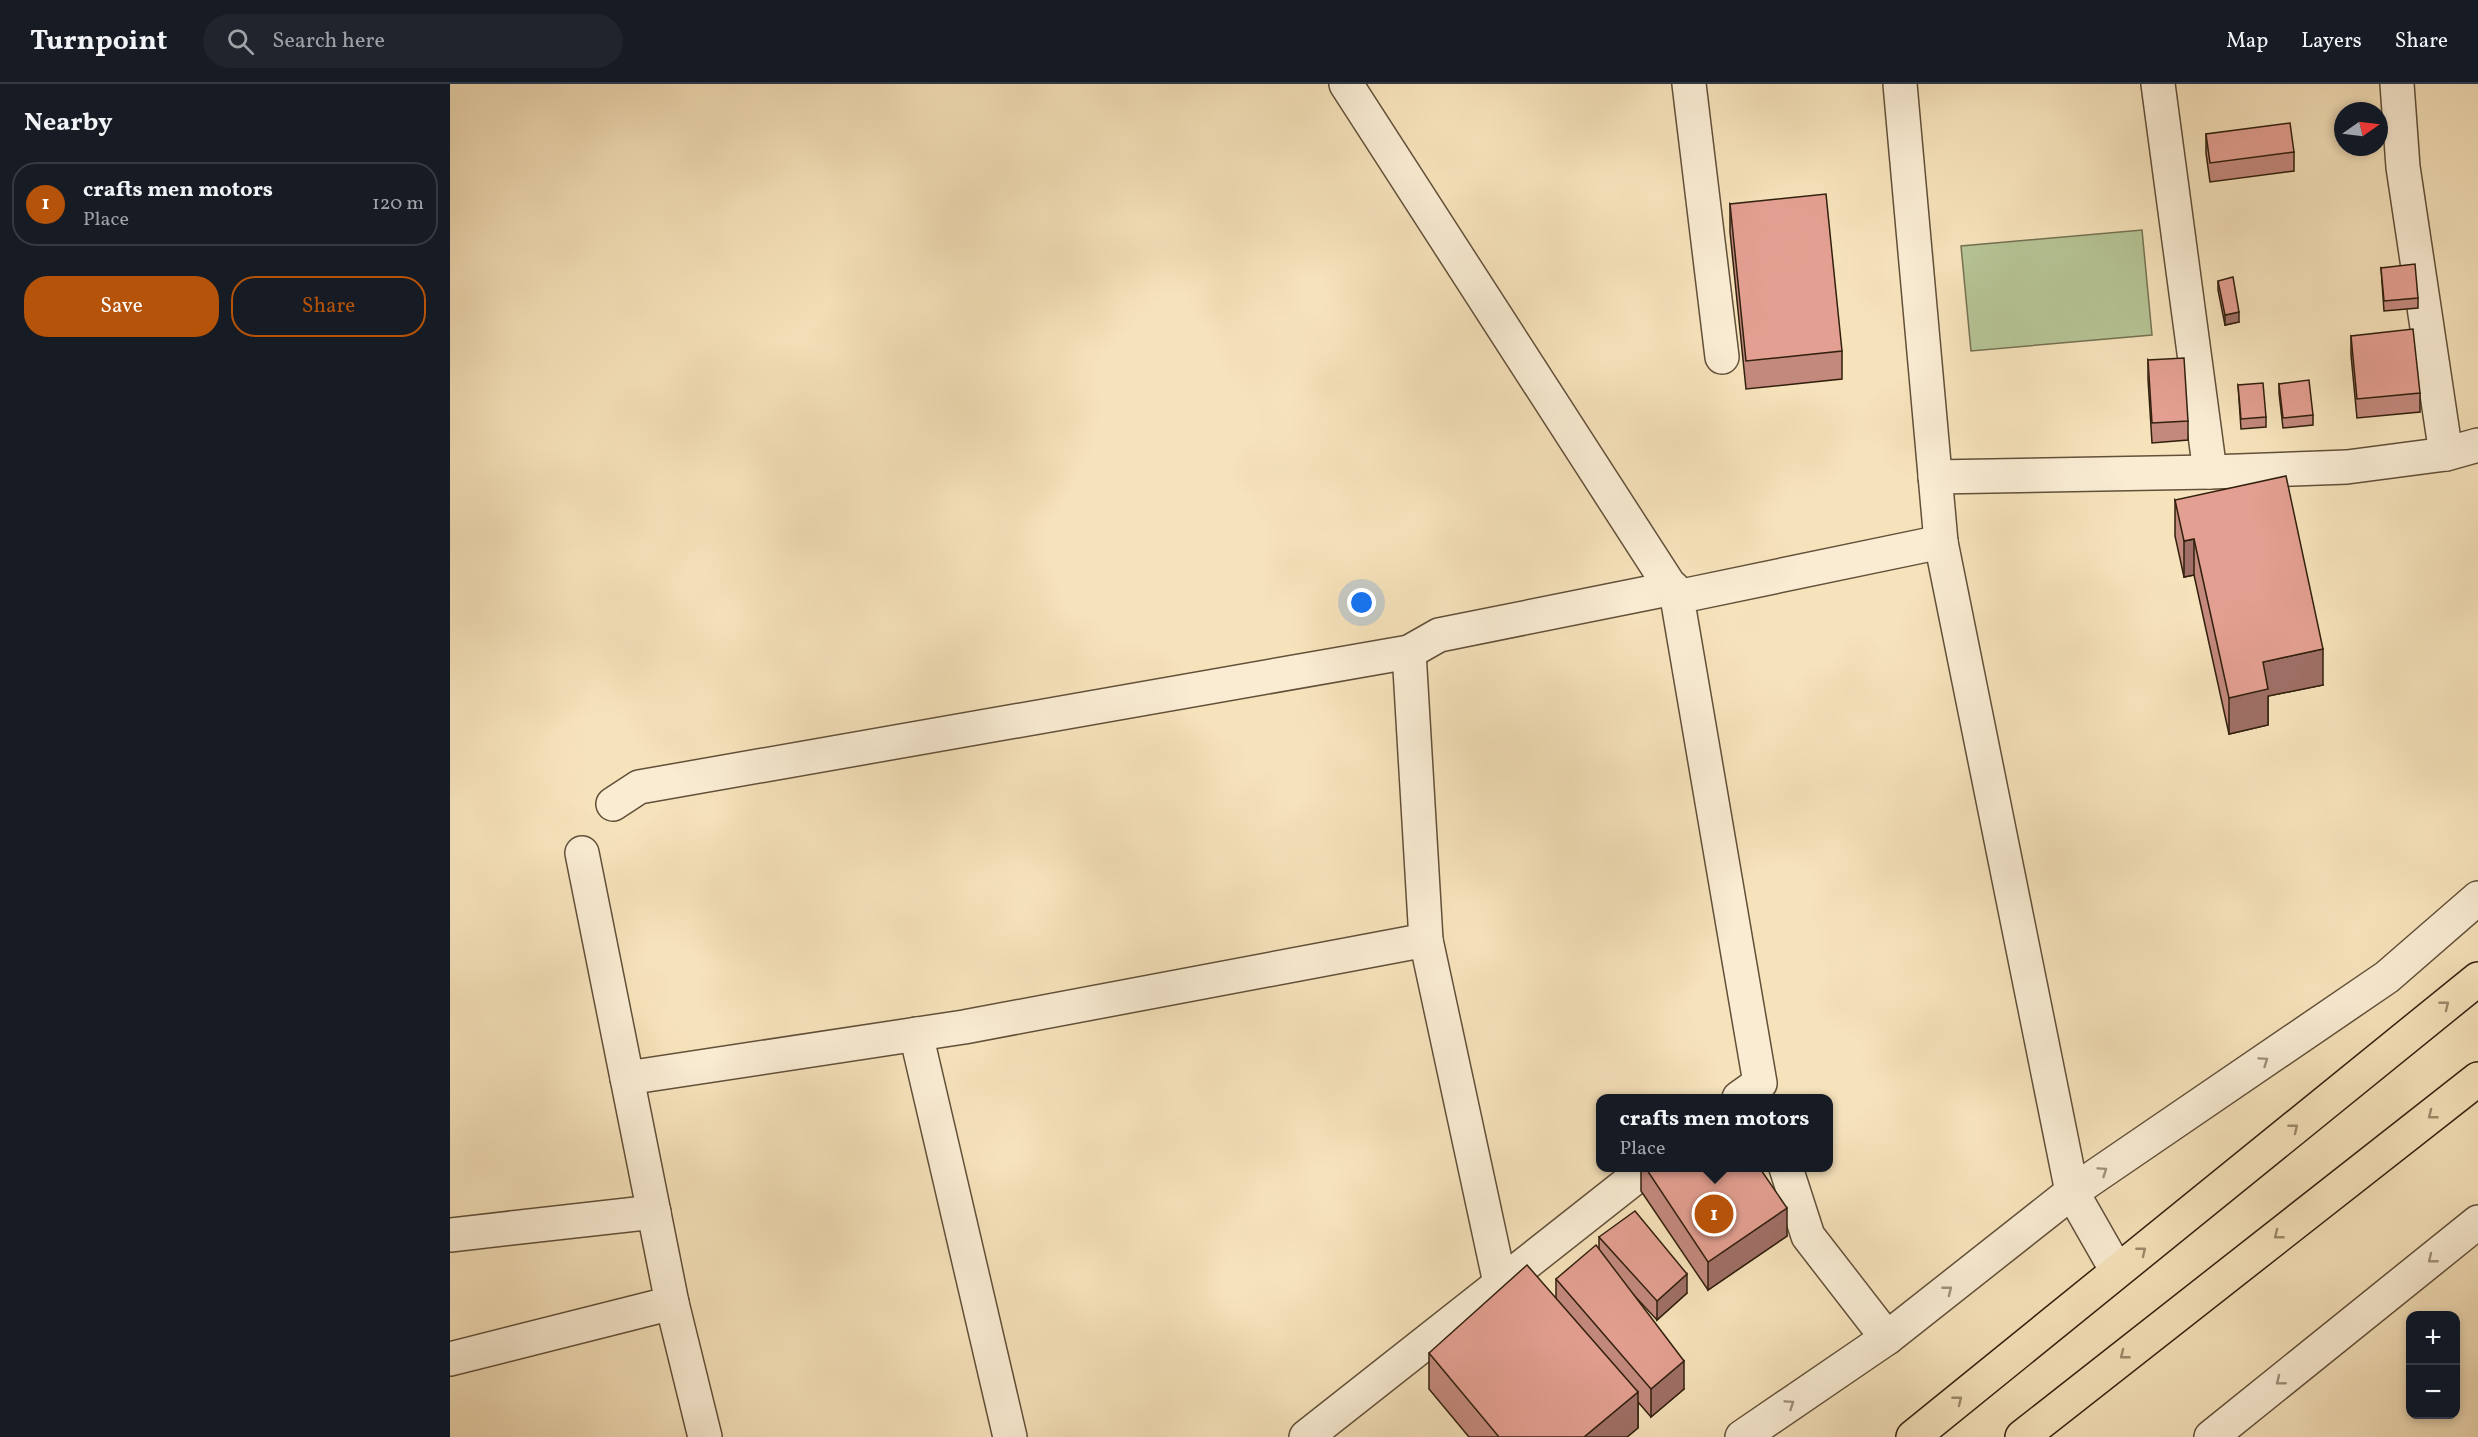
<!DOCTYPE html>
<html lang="en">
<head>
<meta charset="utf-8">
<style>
  :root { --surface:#171b24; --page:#20242c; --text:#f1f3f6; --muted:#9ea1a6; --line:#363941; --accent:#b45309 }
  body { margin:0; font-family:Vollkorn,serif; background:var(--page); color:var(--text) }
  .controls { position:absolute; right:18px; bottom:18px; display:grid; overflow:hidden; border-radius:12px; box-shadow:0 3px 9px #0003 }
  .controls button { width:54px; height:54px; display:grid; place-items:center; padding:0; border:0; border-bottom:2px solid var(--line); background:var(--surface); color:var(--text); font:30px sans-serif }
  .compass { position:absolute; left:1884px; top:18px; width:54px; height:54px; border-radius:50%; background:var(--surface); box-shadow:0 3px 9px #0003; rotate:76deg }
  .you { position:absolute; left:912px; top:519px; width:21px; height:21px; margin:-15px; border:4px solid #fff; border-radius:50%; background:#1a73e8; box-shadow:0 0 0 9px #1a73e833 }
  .badge { display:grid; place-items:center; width:39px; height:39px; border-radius:50%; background:var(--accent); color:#fff; font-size:20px; font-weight:700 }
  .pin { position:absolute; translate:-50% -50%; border:3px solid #fff; box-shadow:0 2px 6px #0006 }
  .popup { position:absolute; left:1146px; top:1010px; width:237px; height:78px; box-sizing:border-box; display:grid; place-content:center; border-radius:12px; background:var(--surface); filter:drop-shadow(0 2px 4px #0005); font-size:20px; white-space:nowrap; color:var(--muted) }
  .popup b { font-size:22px; color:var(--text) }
  .popup::after { content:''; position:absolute; left:50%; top:100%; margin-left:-12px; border:12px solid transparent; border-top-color:var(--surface) }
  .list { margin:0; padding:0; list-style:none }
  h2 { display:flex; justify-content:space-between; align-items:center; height:78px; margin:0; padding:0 24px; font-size:26px }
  h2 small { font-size:20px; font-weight:400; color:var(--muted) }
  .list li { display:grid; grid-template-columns:39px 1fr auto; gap:18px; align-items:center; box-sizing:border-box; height:84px; margin:0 12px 12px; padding:0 12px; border:2px solid var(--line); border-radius:24px }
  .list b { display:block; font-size:22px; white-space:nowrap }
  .list p { margin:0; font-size:20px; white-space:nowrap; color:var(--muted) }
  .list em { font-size:20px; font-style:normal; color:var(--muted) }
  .actions { display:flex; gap:12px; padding:18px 24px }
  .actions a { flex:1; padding:14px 0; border:2px solid var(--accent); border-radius:24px; text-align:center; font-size:21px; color:var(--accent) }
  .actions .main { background:var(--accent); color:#fff }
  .icon { flex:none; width:33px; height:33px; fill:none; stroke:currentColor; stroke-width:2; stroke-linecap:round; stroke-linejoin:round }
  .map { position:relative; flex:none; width:2028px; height:1353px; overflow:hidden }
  header { display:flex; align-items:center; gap:36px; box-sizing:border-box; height:84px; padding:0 30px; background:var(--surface); border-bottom:2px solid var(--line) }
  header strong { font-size:28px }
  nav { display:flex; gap:33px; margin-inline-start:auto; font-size:21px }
  .search { width:420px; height:54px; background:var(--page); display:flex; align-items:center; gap:15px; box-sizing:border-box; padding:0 21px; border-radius:33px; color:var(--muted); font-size:22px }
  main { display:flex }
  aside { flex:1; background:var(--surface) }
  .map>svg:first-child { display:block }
</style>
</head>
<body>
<header>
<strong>Turnpoint</strong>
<div class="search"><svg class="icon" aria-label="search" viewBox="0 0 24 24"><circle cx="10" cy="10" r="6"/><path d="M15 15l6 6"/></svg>Search here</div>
<nav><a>Map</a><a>Layers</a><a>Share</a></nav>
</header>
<main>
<aside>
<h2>Nearby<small></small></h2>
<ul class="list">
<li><span class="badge">1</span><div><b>crafts men motors</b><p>Place</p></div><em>120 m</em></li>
</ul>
<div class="actions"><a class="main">Save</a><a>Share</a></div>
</aside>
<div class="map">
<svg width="2028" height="1353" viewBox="0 0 2028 1353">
  <rect width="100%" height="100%" fill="#f6e2bb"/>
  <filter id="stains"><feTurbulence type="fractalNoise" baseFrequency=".00333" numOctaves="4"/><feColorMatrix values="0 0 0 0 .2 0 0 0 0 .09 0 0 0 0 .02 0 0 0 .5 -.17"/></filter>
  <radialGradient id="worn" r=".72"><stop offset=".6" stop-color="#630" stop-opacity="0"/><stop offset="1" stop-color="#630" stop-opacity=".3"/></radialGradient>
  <polygon fill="#b6c495" stroke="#747252" stroke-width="1.5" points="1692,146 1702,251 1521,267 1511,162"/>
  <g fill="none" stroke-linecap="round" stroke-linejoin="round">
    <defs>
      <g id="minor">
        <polyline points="896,0 1227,513"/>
        <polyline points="1239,0 1272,273"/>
        <polyline points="1450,0 1491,458"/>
        <polyline points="1708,0 1760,388"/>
        <polyline points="1996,370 2028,361"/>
        <polyline points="1485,393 1760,388 1897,383 1996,370 1953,83 1947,0"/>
        <polyline points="959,568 976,856 1050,1199"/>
        <polyline points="163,720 189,703 959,568 989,551 1223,504"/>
        <polyline points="132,769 222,1219 255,1353"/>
        <polyline points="466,950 560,1353"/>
        <polyline points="177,994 514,943 976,856"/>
        <polyline points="1289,1014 1310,999 1227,513 1491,458 1622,1108 1667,1187"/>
        <polyline points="1336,1084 1358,1152 1437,1254"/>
        <polyline points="0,1151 204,1128"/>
        <polyline points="0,1275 222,1219"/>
        <polyline points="856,1353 1197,1084"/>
        <polyline points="1292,1353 1437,1254 1622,1108 1937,893 2028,814"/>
        <polyline points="1761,1353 2028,1138"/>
      </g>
      <g id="highway">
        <polyline points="1463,1353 2028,895"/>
        <polyline points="1572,1353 2028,995"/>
      </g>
    </defs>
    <use href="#minor" stroke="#625039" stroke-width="36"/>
    <use href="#highway" stroke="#31200e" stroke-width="36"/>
    <use href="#minor" stroke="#f9ecd3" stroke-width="33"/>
    <use href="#highway" stroke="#f6e2bb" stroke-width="33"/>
  </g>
  <g fill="#c3897d" stroke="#31200e" stroke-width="1.5">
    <polygon points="1756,50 1844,68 1844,87 1760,98 1756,69"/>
    <polygon points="1280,120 1392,267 1392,295 1296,305 1280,148"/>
    <polygon points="1931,184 1968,214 1968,224 1934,227"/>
    <polygon points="1768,197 1789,238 1775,241 1768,206"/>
    <polygon points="1901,252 1970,309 1970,328 1907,334 1901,271"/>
    <polygon points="1698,276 1738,337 1738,356 1702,359 1698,295"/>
    <polygon points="1829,300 1863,331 1863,341 1833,344 1829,309"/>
    <polygon points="1788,301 1816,333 1816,343 1791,345"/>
    <polygon points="1725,416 1873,601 1818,612 1818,641 1779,650 1744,491 1734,493 1725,452"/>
    <polygon points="1191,1083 1309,1083 1337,1152 1258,1206 1191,1107"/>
    <polygon points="1149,1153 1237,1209 1207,1236 1180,1207 1234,1305 1201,1333 1188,1318 1188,1344 1177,1353 1019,1353 979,1305 979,1269 1106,1214 1106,1195 1149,1166"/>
  </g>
  <g fill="#9f6f66" stroke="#31200e" stroke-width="1.5">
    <polygon points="1789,228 1789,238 1775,241 1775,231"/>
    <polygon points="1744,455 1744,491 1734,493 1734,457"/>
    <polygon points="1873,565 1873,601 1818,612 1818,641 1779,650 1779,614 1813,578"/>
    <polygon points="1337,1124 1337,1152 1258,1206 1258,1178"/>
    <polygon points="1237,1190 1237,1209 1207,1236 1207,1217"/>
    <polygon points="1234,1277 1234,1305 1201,1333 1201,1305"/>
    <polygon points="1188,1308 1188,1344 1177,1353 1134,1353"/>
  </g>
  <g fill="#e39f91" stroke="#31200e" stroke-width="1.5">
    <polygon points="1840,39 1844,68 1760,79 1756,50"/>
    <polygon points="1376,110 1392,267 1296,277 1280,120"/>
    <polygon points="1965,180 1968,214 1934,217 1931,184"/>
    <polygon points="1783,193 1789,228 1775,231 1768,197"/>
    <polygon points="1963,245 1970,309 1907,315 1901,252"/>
    <polygon points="1734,274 1738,337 1702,339 1698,276"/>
    <polygon points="1859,296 1863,331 1833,334 1829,300"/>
    <polygon points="1813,299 1816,333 1791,335 1788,301"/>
    <polygon points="1836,392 1873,565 1813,578 1818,605 1779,614 1744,455 1734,457 1725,416"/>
    <polygon points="1195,1083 1309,1083 1337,1124 1258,1178"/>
    <polygon points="1185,1127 1237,1190 1207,1217 1149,1153"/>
    <polygon points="1146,1161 1234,1277 1201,1305 1106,1195"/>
    <polygon points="1077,1181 1188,1308 1134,1353 1049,1353 979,1269"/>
  </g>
  <defs><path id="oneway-chevron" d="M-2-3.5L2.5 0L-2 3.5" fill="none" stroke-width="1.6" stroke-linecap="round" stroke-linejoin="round" transform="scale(1.5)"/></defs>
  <g stroke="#9d8b6d">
    <use href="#oneway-chevron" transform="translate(1995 921) rotate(-39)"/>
    <use href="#oneway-chevron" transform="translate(1982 1031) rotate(142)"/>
    <use href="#oneway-chevron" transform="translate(1844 1044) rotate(-39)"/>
    <use href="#oneway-chevron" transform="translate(1828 1151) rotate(142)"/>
    <use href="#oneway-chevron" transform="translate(1692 1167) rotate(-39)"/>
    <use href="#oneway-chevron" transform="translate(1674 1271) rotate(142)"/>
    <use href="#oneway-chevron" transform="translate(1508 1316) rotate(-39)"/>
  </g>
  <g stroke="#9f907a">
    <use href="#oneway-chevron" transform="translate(1814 977) rotate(-34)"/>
    <use href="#oneway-chevron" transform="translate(1653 1087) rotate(-34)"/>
    <use href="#oneway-chevron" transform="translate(1982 1175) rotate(141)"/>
    <use href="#oneway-chevron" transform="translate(1498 1206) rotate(-38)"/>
    <use href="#oneway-chevron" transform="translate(1830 1297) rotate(141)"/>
    <use href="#oneway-chevron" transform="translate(1340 1320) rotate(-34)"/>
  </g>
  <rect width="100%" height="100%" filter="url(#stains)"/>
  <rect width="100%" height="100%" fill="url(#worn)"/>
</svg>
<div class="controls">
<button>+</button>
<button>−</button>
</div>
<svg class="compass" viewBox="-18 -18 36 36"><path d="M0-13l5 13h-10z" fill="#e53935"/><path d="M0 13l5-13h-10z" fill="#9ea1a6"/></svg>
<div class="you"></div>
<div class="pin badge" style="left:1264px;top:1130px">1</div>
<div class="popup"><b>crafts men motors</b>Place</div>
</div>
</main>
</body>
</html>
